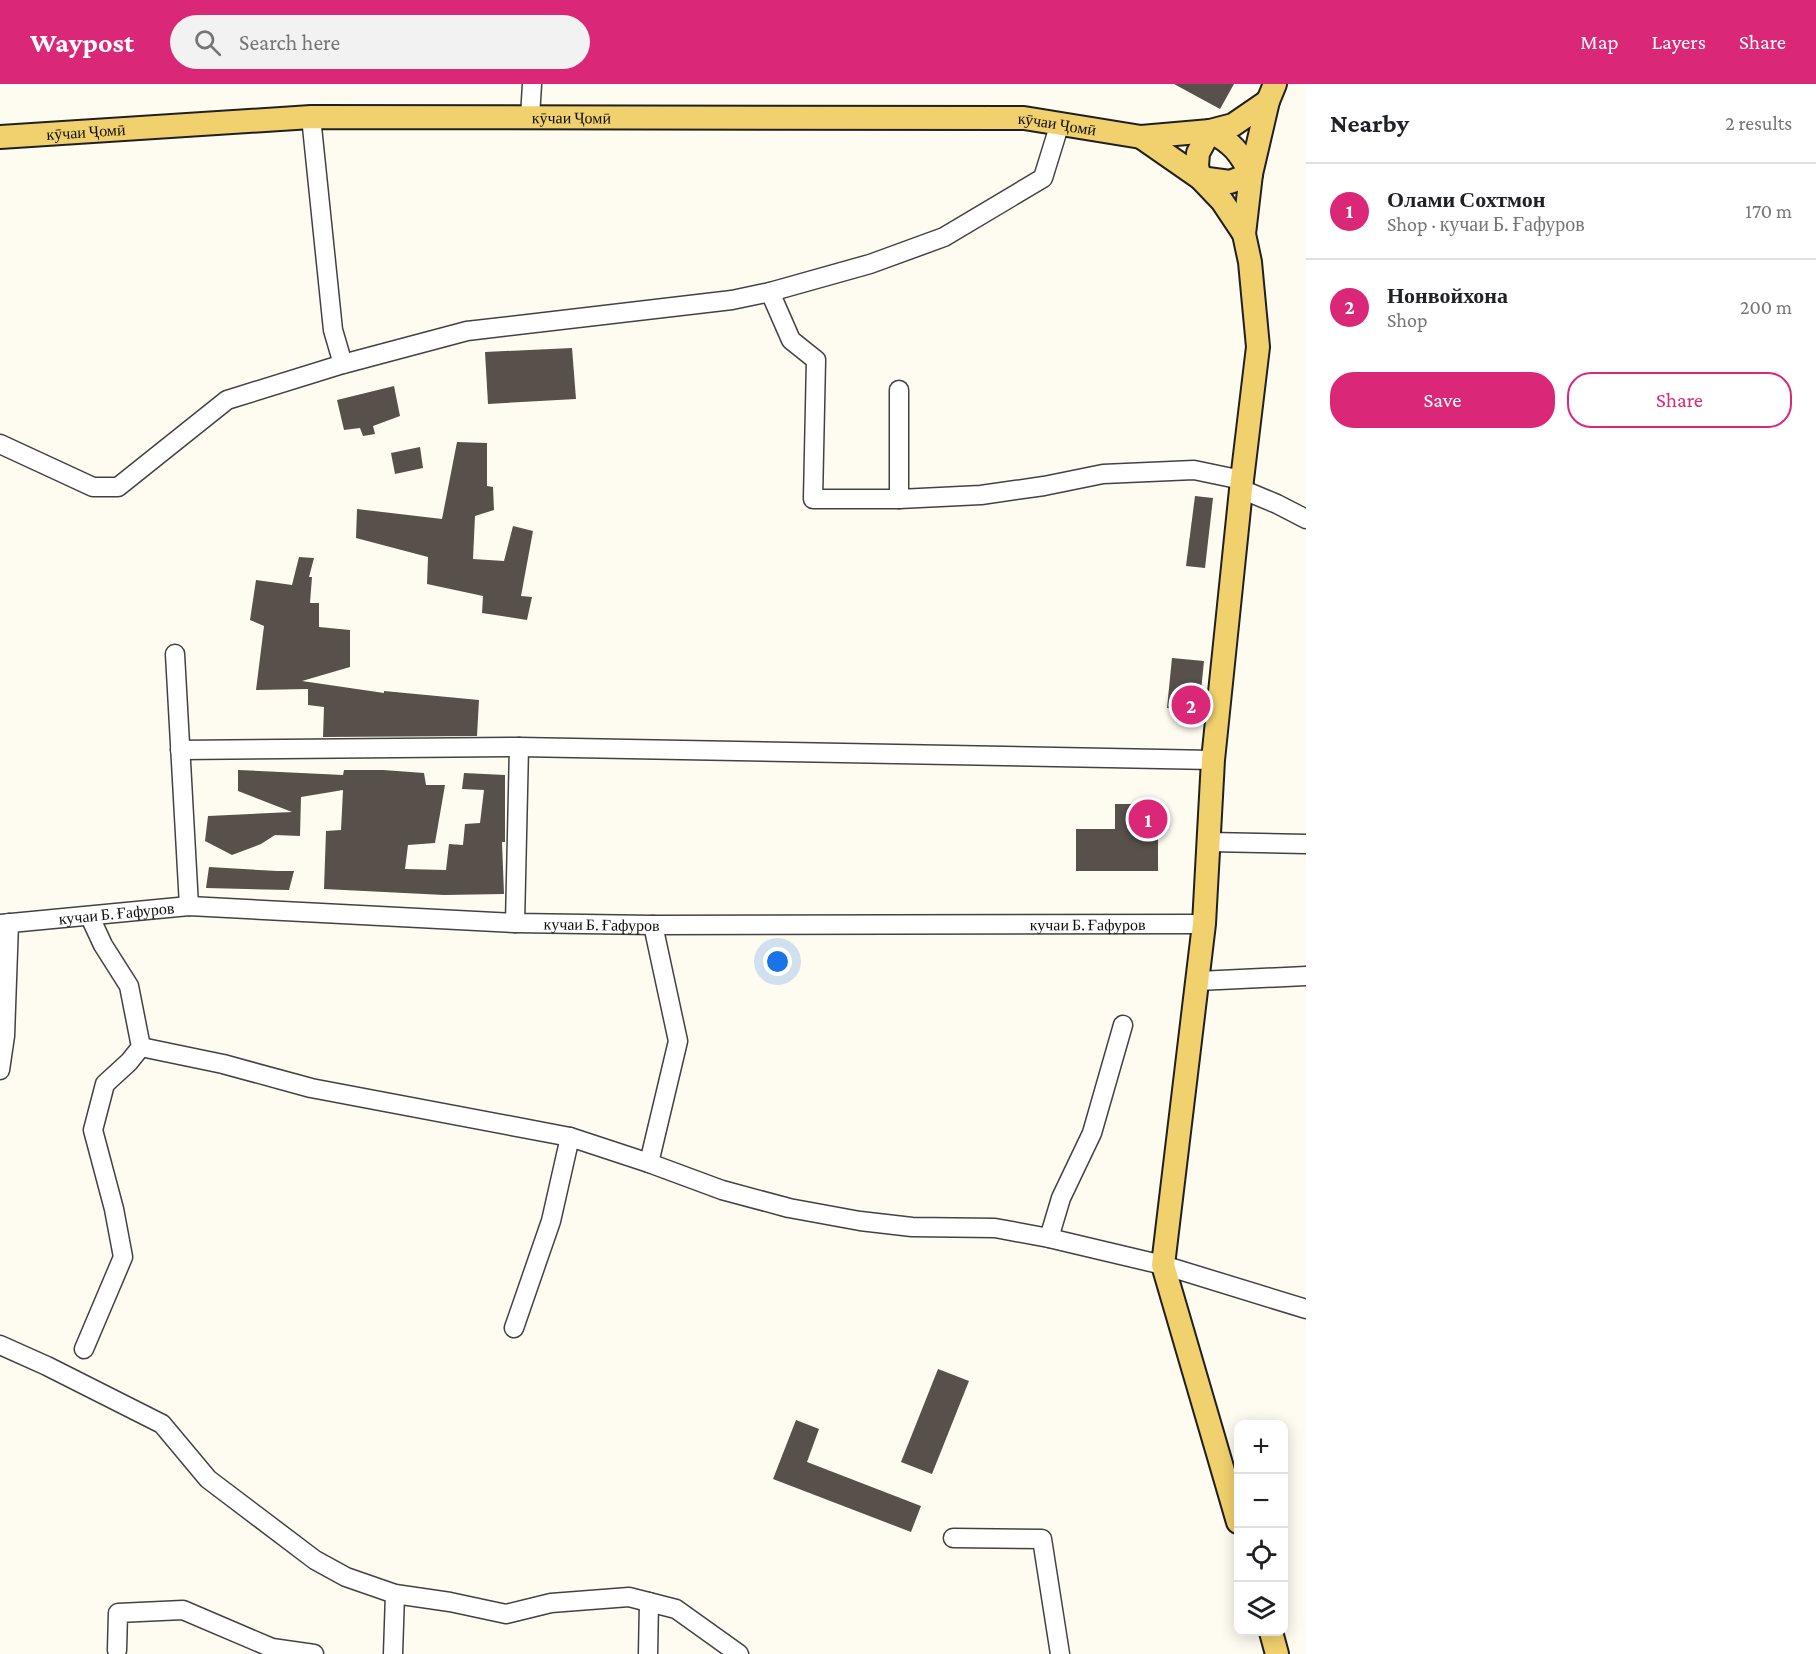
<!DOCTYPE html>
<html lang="en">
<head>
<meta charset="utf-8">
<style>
  :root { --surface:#fff; --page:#f2f2f2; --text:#202124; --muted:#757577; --line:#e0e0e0; --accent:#db2777 }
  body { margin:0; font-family:"Crimson Pro",serif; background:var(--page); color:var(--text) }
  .controls { position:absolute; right:18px; bottom:18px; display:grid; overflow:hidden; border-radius:12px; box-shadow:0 3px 15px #0003 }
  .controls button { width:54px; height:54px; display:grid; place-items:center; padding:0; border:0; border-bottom:2px solid var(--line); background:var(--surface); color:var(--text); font:30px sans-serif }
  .you { position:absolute; left:778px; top:878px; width:21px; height:21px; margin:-15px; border:4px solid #fff; border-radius:50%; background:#1a73e8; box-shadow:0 0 0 9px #1a73e833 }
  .badge { display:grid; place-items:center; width:39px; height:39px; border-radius:50%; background:var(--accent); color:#fff; font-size:20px; font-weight:700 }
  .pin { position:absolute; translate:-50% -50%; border:3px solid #fff; box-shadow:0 2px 6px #0006 }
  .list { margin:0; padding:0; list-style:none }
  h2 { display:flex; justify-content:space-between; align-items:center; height:78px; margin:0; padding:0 24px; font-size:26px }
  h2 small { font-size:20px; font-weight:400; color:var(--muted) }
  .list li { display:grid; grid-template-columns:39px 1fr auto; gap:18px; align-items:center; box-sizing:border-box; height:96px; padding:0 24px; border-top:2px solid var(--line) }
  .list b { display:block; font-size:22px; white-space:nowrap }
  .list p { margin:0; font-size:20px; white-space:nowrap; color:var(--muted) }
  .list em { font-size:20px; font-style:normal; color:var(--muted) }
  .actions { display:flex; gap:12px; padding:18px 24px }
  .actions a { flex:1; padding:14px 0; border:2px solid var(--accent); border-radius:24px; text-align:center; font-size:21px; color:var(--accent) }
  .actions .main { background:var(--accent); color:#fff }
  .icon { flex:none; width:33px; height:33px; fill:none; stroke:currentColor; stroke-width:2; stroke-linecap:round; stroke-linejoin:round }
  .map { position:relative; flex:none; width:1306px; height:1570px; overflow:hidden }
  header { display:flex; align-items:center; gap:36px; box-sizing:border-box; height:84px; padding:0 30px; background:var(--accent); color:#fff }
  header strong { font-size:28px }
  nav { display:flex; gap:33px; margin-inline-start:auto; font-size:21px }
  .search { width:420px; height:54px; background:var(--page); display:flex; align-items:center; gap:15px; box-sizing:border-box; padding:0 21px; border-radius:33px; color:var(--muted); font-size:22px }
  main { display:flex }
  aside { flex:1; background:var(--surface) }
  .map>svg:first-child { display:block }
</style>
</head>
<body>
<header>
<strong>Waypost</strong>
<div class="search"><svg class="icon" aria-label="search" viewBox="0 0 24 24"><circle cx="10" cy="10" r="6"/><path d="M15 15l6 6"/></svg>Search here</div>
<nav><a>Map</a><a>Layers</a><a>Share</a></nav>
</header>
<main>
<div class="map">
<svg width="1306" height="1570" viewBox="0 0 1306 1570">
  <rect width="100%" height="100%" fill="#fefcf1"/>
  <g fill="#57504b">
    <polygon points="1174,0 1234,0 1220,25"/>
    <polygon points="572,264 576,315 488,320 485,268"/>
    <polygon points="394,302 400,332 373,342 375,350 363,352 360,344 344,346 337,316"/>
    <polygon points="457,358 487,359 487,402 493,403 494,426 475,432 473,475 504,477 513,442 533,447 521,512 532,513 527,536 482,529 483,512 427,500 428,473 356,454 357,425 442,435"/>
    <polygon points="420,363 423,384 395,390 391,369"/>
    <polygon points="1195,412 1213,414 1205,484 1186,482"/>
    <polygon points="299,473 314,474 309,493 312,493 310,519 319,519 319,543 350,546 350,583 302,597 384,609 384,607 479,616 477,652 323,653 324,623 308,621 308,605 256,606 264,542 250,536 256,496 292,501"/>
    <polygon points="1172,574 1204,577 1199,627 1167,624"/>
    <polygon points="238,686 343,691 344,686 383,686 424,689 426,701 445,701 435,759 408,761 405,785 446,786 449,760 463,761 465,740 480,739 484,706 462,705 464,689 505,691 505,758 502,758 504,810 444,811 324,805 326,747 341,746 343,706 301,713 300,752 275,751 261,760 232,771 205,757 208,732 292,728 238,707"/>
    <polygon points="1115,720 1158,720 1158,787 1076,787 1076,745 1115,745"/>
    <polygon points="209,783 277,787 294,787 289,806 206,804"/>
    <polygon points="938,1285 969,1297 932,1390 901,1378"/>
    <polygon points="796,1336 819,1345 807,1378 921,1422 911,1448 773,1395"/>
  </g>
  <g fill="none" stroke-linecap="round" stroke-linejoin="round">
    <defs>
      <g id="minor">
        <polyline points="311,33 333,246 343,280"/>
        <polyline points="530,33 532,0"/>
        <polyline points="770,208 791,256 816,276 813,415 899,415 981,411 1044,402 1103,390 1194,386 1242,396"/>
        <polyline points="0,360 93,403 118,403 227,316 343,280 467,247 732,216 770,208 870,180 944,153 1043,94 1060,39"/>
        <polyline points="1241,405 1277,420 1306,435"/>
        <polyline points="899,415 899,306"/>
        <polyline points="175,570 189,822"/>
        <polyline points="180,666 519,663 1213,676"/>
        <polyline points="1209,758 1306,760"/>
        <polyline points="515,839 519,663"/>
        <path id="s1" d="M 0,840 L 189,822 L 515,839 L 653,841 L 1204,840"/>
        <polyline points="1198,897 1306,892"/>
        <polyline points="141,963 223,980 311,1004 570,1053 649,1079 722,1106 789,1124 860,1137 912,1143 995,1144 1049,1154 1163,1181 1306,1225"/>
        <polyline points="0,986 5,952 9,839"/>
        <polyline points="649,1079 678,957 653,841"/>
        <polyline points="1049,1154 1061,1114 1092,1049 1123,941"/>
        <polyline points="514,1244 551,1137 570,1053"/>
        <polyline points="0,1261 47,1282 162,1340 208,1395 315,1476 346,1493 395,1510 450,1518 506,1530 551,1519 629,1513 676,1525 739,1570"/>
        <polyline points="84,1265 123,1173 114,1125 93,1046 105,1000 129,978 141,963 129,902 103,861 90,833"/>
        <polyline points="953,1454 1042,1455 1060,1570"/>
        <polyline points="117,1566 118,1529 183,1526 272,1564 314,1570"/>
        <polyline points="393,1570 395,1510"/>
        <polyline points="648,1570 649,1518"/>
      </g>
      <g id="major">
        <polyline points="1210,47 1198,69 1197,82 1200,94 1222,117 1244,150"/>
        <path d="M 1210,47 C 1232,59 1239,67 1251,90"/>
        <path id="s2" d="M 0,53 L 311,33 L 1024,34 L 1141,53 L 1210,47 L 1233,41 L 1268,17"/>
        <polyline points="1141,53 1200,94 1230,98 1251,90"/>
        <polyline points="1238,1438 1163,1181 1204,840 1213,676 1242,396 1258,263 1250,178 1244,150 1251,90 1268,17 1275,0"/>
        <polyline points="1271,1548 1277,1570"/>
      </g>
    </defs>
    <use href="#minor" stroke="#424242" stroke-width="21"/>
    <use href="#major" stroke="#202020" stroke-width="26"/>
    <use href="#minor" stroke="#fff" stroke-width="18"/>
    <use href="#major" stroke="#f1d06e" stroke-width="22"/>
  </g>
  <g text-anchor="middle" stroke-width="6" stroke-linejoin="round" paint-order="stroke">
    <g font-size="16" fill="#0f0f0f" stroke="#fff">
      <text dy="6" stroke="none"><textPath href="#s2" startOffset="572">кӯчаи Ҷомӣ</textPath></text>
      <text dy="6" stroke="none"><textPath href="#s2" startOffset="1058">кӯчаи Ҷомӣ</textPath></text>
      <text dy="6" stroke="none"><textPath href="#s2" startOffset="86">кӯчаи Ҷомӣ</textPath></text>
      <text dy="6" stroke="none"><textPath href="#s1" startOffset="117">кучаи Б. Ғафуров</textPath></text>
      <text dy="6" stroke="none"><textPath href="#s1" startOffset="603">кучаи Б. Ғафуров</textPath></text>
      <text dy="6" stroke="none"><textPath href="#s1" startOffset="1089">кучаи Б. Ғафуров</textPath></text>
    </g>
  </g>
</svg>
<div class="controls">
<button>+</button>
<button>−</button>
<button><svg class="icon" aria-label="locate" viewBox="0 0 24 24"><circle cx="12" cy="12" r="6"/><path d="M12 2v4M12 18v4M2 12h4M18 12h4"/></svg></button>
<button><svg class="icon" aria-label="layers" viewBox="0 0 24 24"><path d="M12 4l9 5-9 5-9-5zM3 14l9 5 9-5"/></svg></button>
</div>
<div class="you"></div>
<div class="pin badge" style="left:1148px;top:735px">1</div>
<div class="pin badge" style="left:1191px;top:621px">2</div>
</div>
<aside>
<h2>Nearby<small>2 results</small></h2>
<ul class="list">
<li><span class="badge">1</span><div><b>Олами Сохтмон</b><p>Shop · кучаи Б. Ғафуров</p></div><em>170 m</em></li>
<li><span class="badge">2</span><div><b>Нонвойхона</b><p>Shop</p></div><em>200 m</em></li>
</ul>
<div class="actions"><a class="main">Save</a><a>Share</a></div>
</aside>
</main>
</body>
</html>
